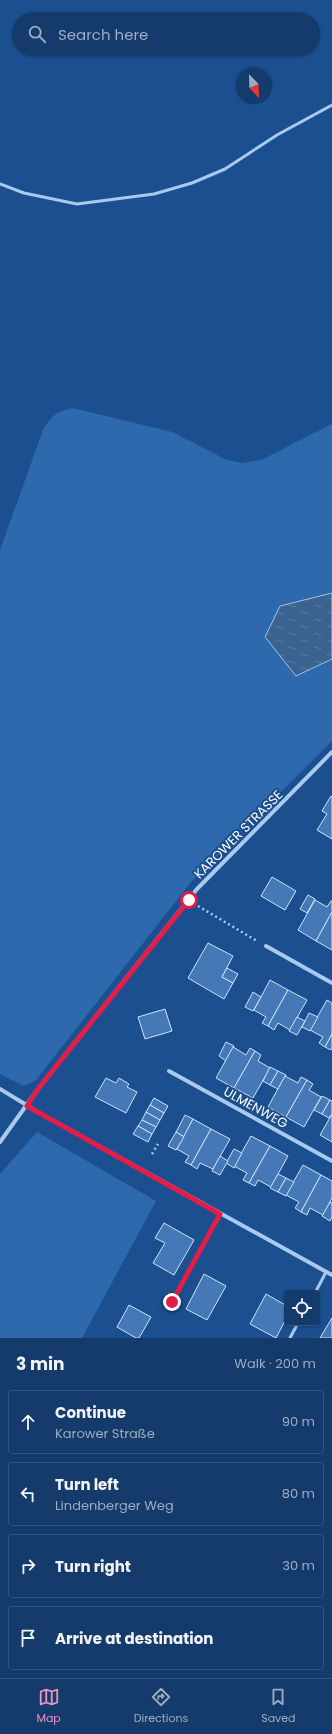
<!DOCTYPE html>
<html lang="en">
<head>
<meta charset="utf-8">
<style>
  :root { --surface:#143b6b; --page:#214673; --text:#f1f3f6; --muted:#9dadc1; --line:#33557e; --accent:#e797bd }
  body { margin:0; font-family:Poppins,sans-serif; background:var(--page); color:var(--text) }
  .controls { position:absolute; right:12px; bottom:12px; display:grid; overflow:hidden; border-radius:4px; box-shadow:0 1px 3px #0004 }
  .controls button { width:36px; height:36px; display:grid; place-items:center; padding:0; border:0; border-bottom:1px solid var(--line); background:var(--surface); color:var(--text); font:20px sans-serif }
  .compass { position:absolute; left:236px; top:68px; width:36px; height:36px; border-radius:50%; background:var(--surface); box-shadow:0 1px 3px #0004; rotate:157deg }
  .stop { position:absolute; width:12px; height:12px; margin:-9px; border:3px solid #e11d48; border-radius:50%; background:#fff }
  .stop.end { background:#e11d48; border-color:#fff; box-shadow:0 1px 4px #0008 }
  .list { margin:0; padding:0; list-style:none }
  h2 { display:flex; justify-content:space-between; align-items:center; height:52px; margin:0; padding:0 16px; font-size:17px }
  h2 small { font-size:13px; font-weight:400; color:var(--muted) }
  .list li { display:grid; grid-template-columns:26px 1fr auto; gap:12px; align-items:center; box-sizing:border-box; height:64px; margin:0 8px 8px; padding:0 8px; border:1px solid var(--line); border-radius:4px }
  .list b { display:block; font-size:15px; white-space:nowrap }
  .list p { margin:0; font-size:13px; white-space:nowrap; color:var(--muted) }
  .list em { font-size:13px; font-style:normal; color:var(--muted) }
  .icon { flex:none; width:22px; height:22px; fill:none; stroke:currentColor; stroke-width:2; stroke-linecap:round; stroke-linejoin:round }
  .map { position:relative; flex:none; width:332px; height:1338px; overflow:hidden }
  .search { position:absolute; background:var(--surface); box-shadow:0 1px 3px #0004; left:12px; right:12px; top:12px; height:44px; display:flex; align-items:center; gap:10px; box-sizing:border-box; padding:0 14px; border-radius:22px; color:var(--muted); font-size:15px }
  .sheet { height:340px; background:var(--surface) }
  nav { display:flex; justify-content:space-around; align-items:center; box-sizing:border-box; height:56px; border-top:1px solid var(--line); background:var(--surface); font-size:11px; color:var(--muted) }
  nav a { display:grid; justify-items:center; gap:2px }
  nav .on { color:var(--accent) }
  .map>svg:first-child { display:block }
</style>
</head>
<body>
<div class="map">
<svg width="332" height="1338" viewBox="0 0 332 1338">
  <defs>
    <pattern id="water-ripples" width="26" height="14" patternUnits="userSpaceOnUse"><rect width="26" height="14" fill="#3c6290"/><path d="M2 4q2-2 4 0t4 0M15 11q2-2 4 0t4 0" fill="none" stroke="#597aa1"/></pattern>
  </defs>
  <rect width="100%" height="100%" fill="#1b4f8f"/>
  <g fill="#2e69ad">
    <path d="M 73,408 L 172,432 L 227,460 L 242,463 L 261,460 L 332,424 L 332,593 L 329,595 L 296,676 L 332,659 L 332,741 L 191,882 L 36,1080 L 23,1086 L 0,1074 L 0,550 L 43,430 C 52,415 56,412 73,408 Z"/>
    <polygon points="37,1132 156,1201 82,1338 0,1338 0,1174"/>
  </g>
  <polygon fill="url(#water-ripples)" stroke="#9cc4f0" points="332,593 332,659 296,676 265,637 280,606"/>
  <g fill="#4478b7" stroke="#cfe3fa">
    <polygon points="331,796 332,797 332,839 317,830 327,814 322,811"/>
    <polygon points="272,877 296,891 285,910 261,896"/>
    <polygon points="308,895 315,899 307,913 300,909"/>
    <polygon points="315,900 327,907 331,901 332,901 332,912 316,941 298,930"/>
    <polygon points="332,912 332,950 316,941"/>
    <polygon points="208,943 233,956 222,977 233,983 224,999 188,978"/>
    <polygon points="227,968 238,974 233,983 222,977"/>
    <polygon points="270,980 288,990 268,1026 262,1023 266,1017 254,1010"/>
    <polygon points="288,990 307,1000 290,1030 278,1023 274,1030 268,1026"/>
    <polygon points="253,992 261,997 253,1011 245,1007"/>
    <polygon points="327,1000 332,1003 332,1034 325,1047 319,1043 323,1037 310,1030"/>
    <polygon points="165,1009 172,1031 145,1039 138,1017"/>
    <polygon points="309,1013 318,1017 310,1031 302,1027"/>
    <polygon points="297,1017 305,1021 297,1035 289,1031"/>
    <polygon points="332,1034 332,1048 331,1050 325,1047"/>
    <polygon points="226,1042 234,1046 226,1061 219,1056"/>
    <polygon points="233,1047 246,1055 250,1048 255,1051 234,1088 216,1078"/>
    <polygon points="255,1051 261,1055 258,1061 270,1068 253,1098 234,1088"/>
    <polygon points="270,1067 278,1071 270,1085 263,1081"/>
    <polygon points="278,1071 286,1075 278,1089 270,1085"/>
    <polygon points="285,1076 298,1083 301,1077 307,1080 286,1117 268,1107"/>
    <polygon points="106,1078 116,1083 119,1078 129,1084 127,1087 137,1092 126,1113 95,1097"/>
    <polygon points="307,1080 313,1084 309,1090 321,1097 304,1127 286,1117"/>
    <polygon points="322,1096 330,1100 322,1114 314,1110"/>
    <polygon points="154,1098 168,1106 164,1113 150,1105"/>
    <polygon points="330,1100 332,1101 332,1114 329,1118 322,1114"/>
    <polygon points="150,1105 164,1113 160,1120 146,1112"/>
    <polygon points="146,1112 160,1120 156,1127 142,1120"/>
    <polygon points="332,1114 332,1142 320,1135"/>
    <polygon points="185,1115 193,1119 184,1137 176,1132"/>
    <polygon points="193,1119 211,1129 191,1165 185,1162 189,1156 177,1149"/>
    <polygon points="142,1120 156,1127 152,1134 138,1126"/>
    <polygon points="138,1126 152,1134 148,1142 133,1134"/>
    <polygon points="211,1129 230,1139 213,1169 200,1163 197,1169 191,1165"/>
    <polygon points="176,1132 184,1137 176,1150 168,1146"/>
    <polygon points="251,1136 270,1146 249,1183 243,1180 247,1173 234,1166"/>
    <polygon points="270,1146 288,1156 271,1187 258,1180 255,1186 249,1183"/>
    <polygon points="234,1149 242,1153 234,1168 226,1163"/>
    <polygon points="220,1156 228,1161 220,1175 212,1171"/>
    <polygon points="303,1165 321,1175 301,1212 295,1208 299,1202 286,1195"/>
    <polygon points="278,1174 286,1178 278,1192 270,1188"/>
    <polygon points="321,1175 332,1181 332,1198 323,1215 310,1208 307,1215 301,1212"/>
    <polygon points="286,1178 294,1182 286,1196 278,1192"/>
    <polygon points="330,1202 332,1203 332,1217 330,1221 322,1216"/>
    <polygon points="164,1223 194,1240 174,1275 153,1263 165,1243 155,1238"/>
    <polygon points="204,1274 226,1286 207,1320 186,1309"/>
    <polygon points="266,1294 287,1306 287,1317 276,1338 250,1324"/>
    <polygon points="129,1305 151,1317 139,1338 136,1338 117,1327"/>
    <polygon points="332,1318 332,1338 320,1338"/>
  </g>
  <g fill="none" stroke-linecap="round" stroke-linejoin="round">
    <g stroke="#a9c9ee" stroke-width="2.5" stroke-dasharray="2 3" stroke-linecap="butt">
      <polyline points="198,906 257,941"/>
      <polyline points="152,1154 158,1144"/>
    </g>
    <g stroke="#a9c9ee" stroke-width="3">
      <polyline points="0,184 24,193 77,204 154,194 192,183 225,169 277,135 332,105"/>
      <polyline points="315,1293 326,1272"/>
      <polyline points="172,1301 220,1214"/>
      <polyline points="290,1338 298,1323"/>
    </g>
    <g stroke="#a9c9ee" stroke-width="4">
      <polyline points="266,946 332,983"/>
      <polyline points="169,1071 332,1161"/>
      <polyline points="0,1089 43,1115 332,1275"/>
      <polyline points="0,1142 38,1089 197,889 332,752"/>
    </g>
  </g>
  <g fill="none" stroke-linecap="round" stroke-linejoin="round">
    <polyline stroke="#e11d48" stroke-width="5" points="172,1302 220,1214 27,1106 38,1089 189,900"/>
  </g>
  <g text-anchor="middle" stroke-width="4" stroke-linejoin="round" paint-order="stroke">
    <g font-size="13" fill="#fff" stroke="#1b4f8f">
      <text transform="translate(238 834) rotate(-45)" y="5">KAROWER STRASSE</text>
      <text transform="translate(256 1107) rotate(29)" y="5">ULMENWEG</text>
    </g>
  </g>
</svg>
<div class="controls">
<button><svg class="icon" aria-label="locate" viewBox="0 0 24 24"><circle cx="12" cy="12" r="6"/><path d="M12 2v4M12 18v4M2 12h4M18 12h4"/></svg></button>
</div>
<svg class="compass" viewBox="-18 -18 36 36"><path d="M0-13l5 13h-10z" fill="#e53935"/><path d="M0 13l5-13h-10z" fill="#9dadc1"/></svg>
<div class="stop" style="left:189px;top:900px"></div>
<div class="stop end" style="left:172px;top:1302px"></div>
<div class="search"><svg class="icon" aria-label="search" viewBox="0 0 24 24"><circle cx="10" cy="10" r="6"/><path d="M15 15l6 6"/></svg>Search here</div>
</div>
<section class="sheet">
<h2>3 min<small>Walk · 200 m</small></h2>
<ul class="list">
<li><svg class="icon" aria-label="ahead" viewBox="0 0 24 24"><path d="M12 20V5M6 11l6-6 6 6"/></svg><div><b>Continue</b><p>Karower Straße</p></div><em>90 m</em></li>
<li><svg class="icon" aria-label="left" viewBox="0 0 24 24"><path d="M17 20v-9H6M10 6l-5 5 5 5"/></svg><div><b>Turn left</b><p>Lindenberger Weg</p></div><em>80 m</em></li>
<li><svg class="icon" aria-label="right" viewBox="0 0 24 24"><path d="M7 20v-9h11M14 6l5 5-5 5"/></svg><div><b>Turn right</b></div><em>30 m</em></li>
<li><svg class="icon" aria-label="arrive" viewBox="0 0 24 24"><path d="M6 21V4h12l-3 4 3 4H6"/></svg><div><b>Arrive at destination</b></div></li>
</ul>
</section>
<nav>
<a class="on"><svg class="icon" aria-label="map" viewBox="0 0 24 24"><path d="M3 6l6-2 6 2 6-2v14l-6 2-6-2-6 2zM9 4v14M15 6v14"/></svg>Map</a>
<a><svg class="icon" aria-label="directions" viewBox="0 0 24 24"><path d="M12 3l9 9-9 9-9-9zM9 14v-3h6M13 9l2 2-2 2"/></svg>Directions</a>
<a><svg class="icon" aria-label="saved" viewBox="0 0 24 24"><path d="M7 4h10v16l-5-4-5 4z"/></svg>Saved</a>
</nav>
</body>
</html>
